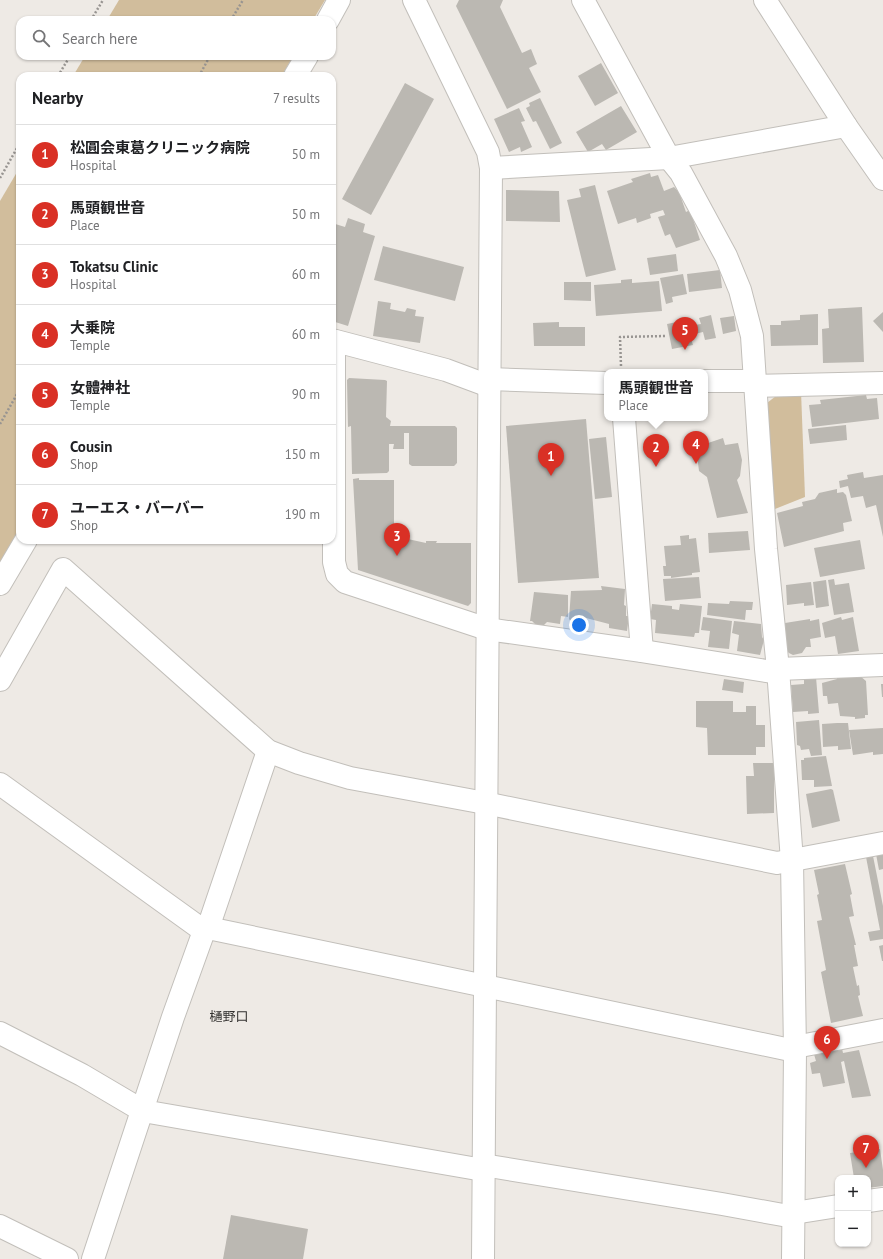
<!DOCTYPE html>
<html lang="en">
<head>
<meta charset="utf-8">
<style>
  :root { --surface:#fff; --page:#f6f6f6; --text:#202124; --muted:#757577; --line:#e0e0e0; --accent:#d93025 }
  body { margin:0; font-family:"PT Sans","Noto Sans JP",sans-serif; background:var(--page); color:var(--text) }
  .controls { position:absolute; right:12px; bottom:12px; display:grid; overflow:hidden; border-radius:8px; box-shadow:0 1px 3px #0004 }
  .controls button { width:36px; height:36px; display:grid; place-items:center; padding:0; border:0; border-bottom:1px solid var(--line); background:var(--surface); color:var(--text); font:20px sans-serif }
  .you { position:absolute; left:579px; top:625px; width:14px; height:14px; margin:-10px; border:3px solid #fff; border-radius:50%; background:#1a73e8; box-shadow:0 0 0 6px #1a73e833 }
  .badge { display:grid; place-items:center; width:26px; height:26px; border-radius:50%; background:var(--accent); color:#fff; font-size:13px; font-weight:700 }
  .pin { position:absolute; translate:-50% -33px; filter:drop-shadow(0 1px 2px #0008) }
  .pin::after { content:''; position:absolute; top:21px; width:14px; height:12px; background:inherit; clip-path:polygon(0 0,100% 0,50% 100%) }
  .popup { position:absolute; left:604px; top:369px; width:104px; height:52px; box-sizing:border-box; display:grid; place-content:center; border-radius:8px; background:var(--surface); filter:drop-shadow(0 1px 3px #0005); font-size:13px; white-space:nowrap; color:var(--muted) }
  .popup b { font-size:15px; color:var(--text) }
  .popup::after { content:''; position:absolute; left:50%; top:100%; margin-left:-8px; border:8px solid transparent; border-top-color:var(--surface) }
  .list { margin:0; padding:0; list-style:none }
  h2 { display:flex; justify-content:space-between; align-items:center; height:52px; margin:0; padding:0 16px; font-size:17px }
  h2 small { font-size:13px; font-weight:400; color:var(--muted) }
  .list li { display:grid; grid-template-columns:26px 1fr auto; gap:12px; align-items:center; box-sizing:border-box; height:60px; padding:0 16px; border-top:1px solid var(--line) }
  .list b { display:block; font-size:15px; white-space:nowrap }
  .list p { margin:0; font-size:13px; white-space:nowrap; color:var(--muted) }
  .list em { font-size:13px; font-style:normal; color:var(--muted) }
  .icon { flex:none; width:22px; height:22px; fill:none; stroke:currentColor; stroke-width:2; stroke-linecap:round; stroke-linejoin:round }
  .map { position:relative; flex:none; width:883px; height:1259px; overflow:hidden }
  .search { position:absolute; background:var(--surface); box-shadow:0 1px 3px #0004; left:16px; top:16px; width:320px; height:44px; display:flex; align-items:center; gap:10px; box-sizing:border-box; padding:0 14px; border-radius:12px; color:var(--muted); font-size:15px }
  .panel { position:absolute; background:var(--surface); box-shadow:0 1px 3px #0004; left:16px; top:72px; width:320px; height:472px; border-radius:12px }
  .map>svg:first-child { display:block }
</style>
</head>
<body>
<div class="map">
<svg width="883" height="1259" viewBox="0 0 883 1259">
  <rect width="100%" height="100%" fill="#eeeae5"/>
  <g fill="#d1bd9c">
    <polygon points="119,0 325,0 313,20 107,20"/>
    <polygon points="85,56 293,56 282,76 73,76"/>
    <polygon points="20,167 20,540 0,575 0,201"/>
    <polygon points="801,391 805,497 775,509 763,406 780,393"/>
  </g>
  <g fill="#bbb8b2">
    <polygon points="459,0 503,0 500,7 522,53 531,49 537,64 529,68 541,92 507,109 456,6"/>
    <polygon points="601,63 618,93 595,106 578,76"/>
    <polygon points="405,83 434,99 371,215 342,199"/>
    <polygon points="540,98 562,143 550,149 536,121 533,122 526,108 530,106 529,103"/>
    <polygon points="621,106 637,132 606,150 602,144 588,152 576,132"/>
    <polygon points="519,108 525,121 521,122 532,147 521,152 520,147 509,152 494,119"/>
    <polygon points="650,173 651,177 658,175 664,191 674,187 679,192 686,212 690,210 700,240 676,248 670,234 665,236 658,217 665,215 663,210 650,214 651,218 637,223 636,218 618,224 607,191 633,182 631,179"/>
    <polygon points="595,185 616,270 586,277 567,200 581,197 579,189"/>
    <polygon points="506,190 559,191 560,222 506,221"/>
    <polygon points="348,218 365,224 363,232 375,236 348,326 332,321 332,223 345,227"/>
    <polygon points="383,246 464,267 455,301 374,280"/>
    <polygon points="676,254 678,271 650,275 647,258"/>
    <polygon points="720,270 722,288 689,292 687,274"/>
    <polygon points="683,274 687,294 672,297 673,302 666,304 660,278"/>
    <polygon points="632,279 632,283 659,281 662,311 596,316 594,285 621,283 621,280"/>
    <polygon points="564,282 591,282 591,301 564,300"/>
    <polygon points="378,301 391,303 390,309 405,312 407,308 416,310 415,316 424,317 420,343 373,336"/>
    <polygon points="862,307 864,362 823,363 822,329 829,328 828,309"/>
    <polygon points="883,312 883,332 873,321"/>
    <polygon points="818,314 818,345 771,346 770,325 781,325 781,321 800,320 800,315"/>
    <polygon points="711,315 716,338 705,340 703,332 690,335 693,345 672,349 667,324 687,320 688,326 701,324 699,318"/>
    <polygon points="734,316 736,331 723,334 720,318"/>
    <polygon points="559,322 559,327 585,327 585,346 534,346 533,323"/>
    <polygon points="349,378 385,380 387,381 386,417 391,421 390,426 455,426 457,428 457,463 454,466 412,466 409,464 409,433 404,433 404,449 393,449 394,444 389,444 389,471 387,473 352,474 351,426 348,427 347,380"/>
    <polygon points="866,395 867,399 877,398 879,419 812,427 809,405 821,404 820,400"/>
    <polygon points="586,419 599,578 518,583 506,426"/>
    <polygon points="846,425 847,440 810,444 808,429"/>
    <polygon points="606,437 612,497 595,499 589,439"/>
    <polygon points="723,438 725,445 738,443 742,460 740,476 737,480 748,513 717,518 707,477 699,471 696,447"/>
    <polygon points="863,472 864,478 883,475 883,537 876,505 866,508 863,496 851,498 848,486 840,488 839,481 848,479 847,475"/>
    <polygon points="359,478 359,480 394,480 394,536 426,543 426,541 437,541 436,543 471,543 471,603 468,606 358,570 353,479"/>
    <polygon points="837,489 837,493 843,492 846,495 852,521 843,523 844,531 784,547 777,513 803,506 802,502 815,499 819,493"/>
    <polygon points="748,531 750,550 709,553 708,533"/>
    <polygon points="689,535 689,539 696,538 700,572 692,573 692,575 671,578 671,576 664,576 663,566 666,566 664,546 681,545 680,536"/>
    <polygon points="860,540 865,569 820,577 814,548"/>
    <polygon points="699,577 701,598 665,601 663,579"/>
    <polygon points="834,579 835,585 849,583 854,612 834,615 828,580"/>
    <polygon points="826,580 829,606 816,608 813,582"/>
    <polygon points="811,582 814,605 804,606 804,603 787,605 786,585"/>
    <polygon points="601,586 625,589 624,605 626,606 626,616 629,616 627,631 609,628 609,624 586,618 579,625 572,623 569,619 571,591 602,590"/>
    <polygon points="534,592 568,595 568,617 561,616 560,624 547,622 543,626 536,625 532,621 530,621"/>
    <polygon points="730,601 753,602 752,610 746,610 745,620 707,615 708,603 729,604"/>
    <polygon points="652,604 672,606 672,609 679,610 680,604 702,606 699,633 695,633 694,637 655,633 656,620 650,619"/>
    <polygon points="703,617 732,621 729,649 708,647 710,631 701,630"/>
    <polygon points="841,617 842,620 853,617 859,651 838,654 835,636 825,638 822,623"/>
    <polygon points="810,619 810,621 819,619 821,637 810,639 811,647 806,647 802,653 793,655 789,653 786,650 785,623"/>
    <polygon points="734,621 761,624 762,637 764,640 760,655 737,651 739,635 732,633"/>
    <polygon points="860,676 866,681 868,715 865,715 865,718 855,719 855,717 840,716 838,703 828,704 827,696 823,696 822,683 837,679 837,677"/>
    <polygon points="816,677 819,713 808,714 808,711 793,712 791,685 804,684 804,678"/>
    <polygon points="724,679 744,682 743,693 722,690"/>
    <polygon points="881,684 883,684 883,697 882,697"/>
    <polygon points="696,701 733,701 733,712 746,712 746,706 756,706 756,725 765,725 765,747 756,747 756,755 708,755 707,728 696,727"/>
    <polygon points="819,720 822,755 811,756 809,749 801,750 800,746 797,745 796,722"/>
    <polygon points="837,723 848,723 851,749 838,750 838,746 823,747 822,724"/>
    <polygon points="883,728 883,754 873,755 873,752 853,755 849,730"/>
    <polygon points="826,756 832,786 814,787 814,780 802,780 801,760 804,760 804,758"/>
    <polygon points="753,763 774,763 774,813 747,814 746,776 754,776"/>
    <polygon points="831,789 833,790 840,821 812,828 806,794"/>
    <polygon points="883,853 883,869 879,870 876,854"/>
    <polygon points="873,856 883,906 883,939 870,941 868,932 880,930 866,857"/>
    <polygon points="845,864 852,894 850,895 854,916 849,917 856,945 854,945 858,966 853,967 857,986 859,985 860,995 858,996 863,1016 831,1023 821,972 826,970 817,921 822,920 817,895 819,894 814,870"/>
    <polygon points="883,945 883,961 882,961 879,946"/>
    <polygon points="841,1044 843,1053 859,1050 871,1096 852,1098 844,1061 841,1062 845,1083 823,1087 820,1073 812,1074 810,1063 816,1061 813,1051"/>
    <polygon points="880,1149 883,1170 883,1186 868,1188 868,1178 854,1178 850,1153"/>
    <polygon points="231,1215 308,1229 303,1259 223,1259"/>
  </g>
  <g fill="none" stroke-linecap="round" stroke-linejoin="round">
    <defs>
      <g id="minor">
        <polyline points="414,0 488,152 491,168 483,1259"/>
        <polyline points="583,0 669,158 681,173 726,256 740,290 752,336 766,549 778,669 792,861 795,1051 793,1259"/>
        <polyline points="765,0 846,126 883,179"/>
        <polyline points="328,20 339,0"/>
        <polyline points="295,76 307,56"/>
        <polyline points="491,168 669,158 846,126"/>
        <polyline points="332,340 446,370 489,386"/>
        <polyline points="334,341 334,562 337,574 345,582 487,629 642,651 779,673"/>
        <polyline points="489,379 607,383"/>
        <polyline points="705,381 755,381"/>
        <polyline points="756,386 883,383"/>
        <polyline points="624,418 642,651"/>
        <polyline points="0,584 26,540"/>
        <polyline points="778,669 883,665"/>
        <polyline points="0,680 63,569 268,751 299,763 350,778 485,803 777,863 883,843"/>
        <polyline points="0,784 204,931"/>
        <polyline points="208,928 795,1051"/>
        <polyline points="0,1033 82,1075 143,1111 483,1170"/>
        <polyline points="795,1047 883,1030"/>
        <polyline points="483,1165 722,1204 794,1217"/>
        <polyline points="868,1201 883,1199"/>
        <polyline points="794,1213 838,1206"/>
        <polyline points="0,1226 67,1259"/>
        <polyline points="93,1259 173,1017 204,931 208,928 268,751"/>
      </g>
    </defs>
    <use href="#minor" stroke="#c2bfba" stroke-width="24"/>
    <g stroke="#979491" stroke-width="2.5" stroke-dasharray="2 2" stroke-linecap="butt">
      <polyline points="91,20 103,0"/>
      <polyline points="231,20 243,0"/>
      <polyline points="58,76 70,56"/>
      <polyline points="199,76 210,56"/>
      <polyline points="0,178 20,143"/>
      <polyline points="621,366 620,337 665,336"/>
      <polyline points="0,424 20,389"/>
    </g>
    <use href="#minor" stroke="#fff" stroke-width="22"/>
  </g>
  <g text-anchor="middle" stroke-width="3" stroke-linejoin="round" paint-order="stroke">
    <g font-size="13" fill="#32312f" stroke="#eeeae5">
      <text x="229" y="1021">樋野口</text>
    </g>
  </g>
</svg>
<div class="controls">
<button>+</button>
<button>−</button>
</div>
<div class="you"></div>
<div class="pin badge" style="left:551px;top:476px">1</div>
<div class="pin badge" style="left:656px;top:467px">2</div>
<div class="popup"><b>馬頭観世音</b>Place</div>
<div class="pin badge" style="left:397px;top:556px">3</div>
<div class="pin badge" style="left:696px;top:464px">4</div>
<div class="pin badge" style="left:685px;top:350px">5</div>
<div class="pin badge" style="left:827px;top:1059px">6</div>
<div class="pin badge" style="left:866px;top:1168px">7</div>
<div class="search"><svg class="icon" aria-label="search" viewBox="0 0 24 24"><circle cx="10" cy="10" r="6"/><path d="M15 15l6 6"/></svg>Search here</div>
<section class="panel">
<h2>Nearby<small>7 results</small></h2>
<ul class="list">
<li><span class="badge">1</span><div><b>松圓会東葛クリニック病院</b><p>Hospital</p></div><em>50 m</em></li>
<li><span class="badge">2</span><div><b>馬頭観世音</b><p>Place</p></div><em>50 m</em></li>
<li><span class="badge">3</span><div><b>Tokatsu Clinic</b><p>Hospital</p></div><em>60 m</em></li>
<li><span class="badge">4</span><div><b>大乗院</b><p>Temple</p></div><em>60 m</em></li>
<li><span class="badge">5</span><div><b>女體神社</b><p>Temple</p></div><em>90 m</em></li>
<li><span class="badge">6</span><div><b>Cousin</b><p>Shop</p></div><em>150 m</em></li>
<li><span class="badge">7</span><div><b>ユーエス・バーバー</b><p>Shop</p></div><em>190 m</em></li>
</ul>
</section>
</div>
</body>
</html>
